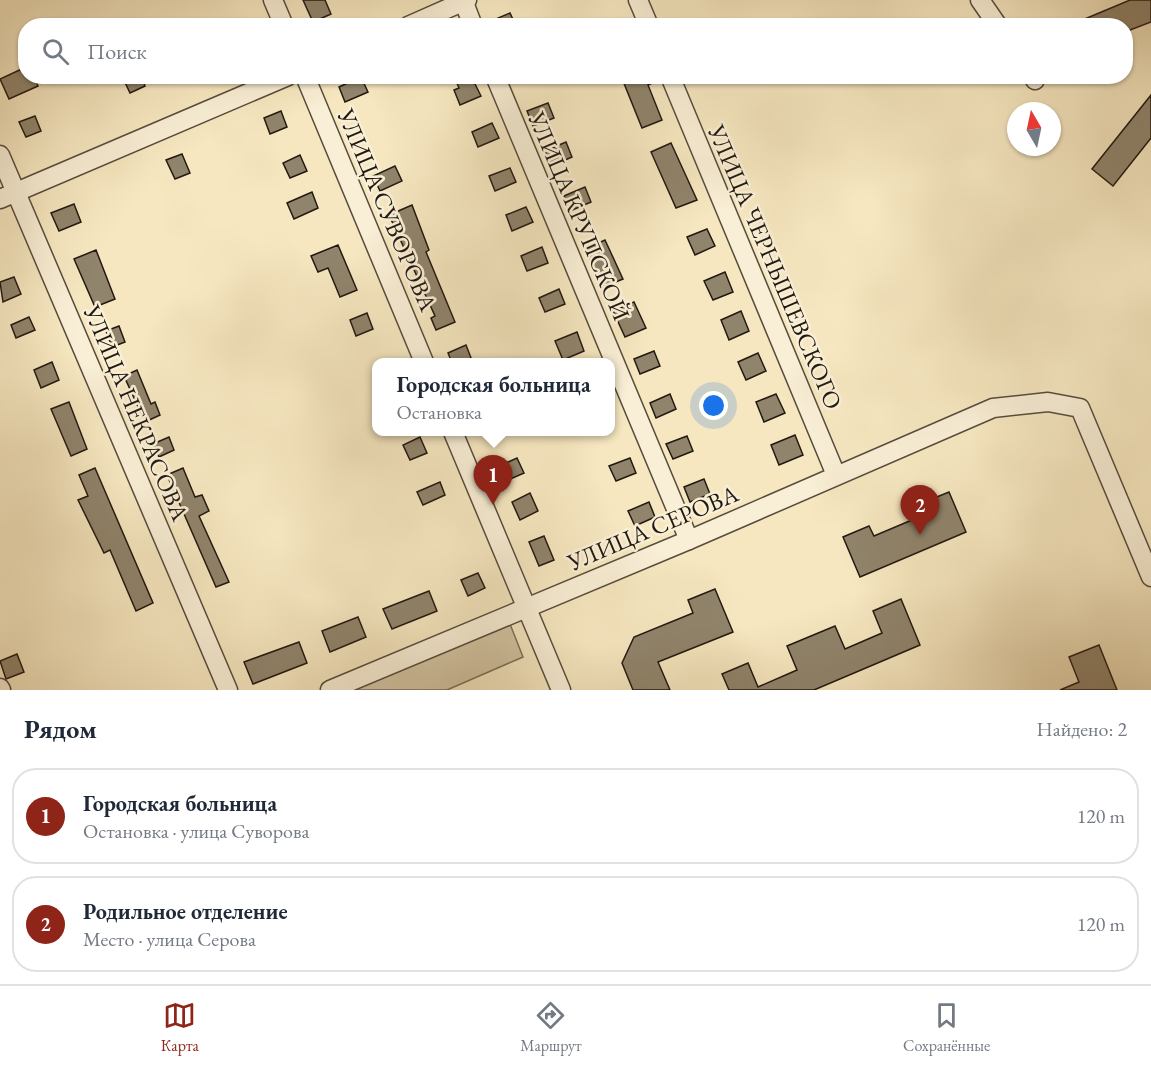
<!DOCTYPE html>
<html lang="ru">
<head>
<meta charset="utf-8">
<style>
  :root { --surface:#fff; --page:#f6f6f7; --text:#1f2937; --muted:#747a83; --line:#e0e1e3; --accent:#8f2418 }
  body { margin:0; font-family:"EB Garamond",serif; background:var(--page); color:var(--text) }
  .compass { position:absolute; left:1007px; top:102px; width:54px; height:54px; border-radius:50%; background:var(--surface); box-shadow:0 2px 4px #0004; rotate:351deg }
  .you { position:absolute; left:714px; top:406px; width:21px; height:21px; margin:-15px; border:4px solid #fff; border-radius:50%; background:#1a73e8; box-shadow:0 0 0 9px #1a73e833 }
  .badge { display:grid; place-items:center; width:39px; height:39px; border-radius:50%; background:var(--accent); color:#fff; font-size:20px; font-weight:700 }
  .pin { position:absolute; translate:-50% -50px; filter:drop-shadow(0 2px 3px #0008) }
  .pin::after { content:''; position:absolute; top:32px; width:21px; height:18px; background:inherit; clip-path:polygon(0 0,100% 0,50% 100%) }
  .popup { position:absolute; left:372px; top:358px; width:243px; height:78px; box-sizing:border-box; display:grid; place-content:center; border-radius:12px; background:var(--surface); filter:drop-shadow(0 2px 4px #0005); font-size:20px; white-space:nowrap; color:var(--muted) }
  .popup b { font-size:22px; color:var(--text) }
  .popup::after { content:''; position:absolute; left:50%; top:100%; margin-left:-12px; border:12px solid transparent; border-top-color:var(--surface) }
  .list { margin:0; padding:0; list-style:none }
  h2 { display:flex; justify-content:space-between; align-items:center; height:78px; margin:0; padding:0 24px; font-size:26px }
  h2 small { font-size:20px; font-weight:400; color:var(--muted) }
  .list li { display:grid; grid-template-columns:39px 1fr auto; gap:18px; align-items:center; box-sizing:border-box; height:96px; margin:0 12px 12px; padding:0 12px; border:2px solid var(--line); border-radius:24px }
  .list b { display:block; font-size:22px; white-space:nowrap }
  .list p { margin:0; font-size:20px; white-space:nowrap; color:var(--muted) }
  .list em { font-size:20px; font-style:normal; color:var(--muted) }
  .icon { flex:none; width:33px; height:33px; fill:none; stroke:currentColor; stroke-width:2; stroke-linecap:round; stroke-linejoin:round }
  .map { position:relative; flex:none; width:1151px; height:690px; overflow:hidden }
  .search { position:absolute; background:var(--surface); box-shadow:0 2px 4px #0004; left:18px; right:18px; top:18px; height:66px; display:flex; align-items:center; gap:15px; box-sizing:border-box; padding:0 21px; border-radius:24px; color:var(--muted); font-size:22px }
  .sheet { height:294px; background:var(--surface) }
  nav { display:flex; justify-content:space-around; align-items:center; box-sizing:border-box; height:84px; border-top:2px solid var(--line); background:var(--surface); font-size:16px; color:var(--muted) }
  nav a { display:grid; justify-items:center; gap:3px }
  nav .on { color:var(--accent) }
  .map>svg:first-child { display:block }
</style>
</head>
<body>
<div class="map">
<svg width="1151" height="690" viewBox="0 0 1151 690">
  <rect width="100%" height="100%" fill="#f6e7c0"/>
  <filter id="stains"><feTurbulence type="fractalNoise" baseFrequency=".00333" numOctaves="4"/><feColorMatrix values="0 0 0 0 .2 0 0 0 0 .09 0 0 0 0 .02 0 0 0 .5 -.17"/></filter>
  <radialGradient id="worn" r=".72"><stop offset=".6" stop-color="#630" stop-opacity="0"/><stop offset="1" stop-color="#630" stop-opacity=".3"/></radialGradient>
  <polygon fill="#d2c4a2" stroke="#7a6e59" stroke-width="1.5" points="510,624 523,657 447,690 354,690"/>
  <g fill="#90846c" stroke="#211910" stroke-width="1.5">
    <polygon points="303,0 325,0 331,14 313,22"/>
    <polygon points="1130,0 1151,0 1151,22 1125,32 1125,26 1068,26"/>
    <polygon points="510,13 516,26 484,26 484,24"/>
    <polygon points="26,67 26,76 34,76 38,86 9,99 0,79"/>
    <polygon points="122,76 141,76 145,86 130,93"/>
    <polygon points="454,76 471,76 481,96 460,105 454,90 459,88"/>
    <polygon points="621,76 659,76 659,80 648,85 662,120 642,128"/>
    <polygon points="361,77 368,92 345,102 339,87"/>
    <polygon points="1151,95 1151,138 1113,186 1092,169"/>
    <polygon points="548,103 554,118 533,126 527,111"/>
    <polygon points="281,111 287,127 270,134 264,118"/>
    <polygon points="35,116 41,131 26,137 19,122"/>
    <polygon points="492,123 499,138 478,147 472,132"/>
    <polygon points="566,142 572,157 551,166 545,151"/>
    <polygon points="671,143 697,200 676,208 651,152"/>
    <polygon points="182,154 190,173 175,179 166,160"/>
    <polygon points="300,155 307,171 290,178 283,163"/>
    <polygon points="395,166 402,181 380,191 373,176"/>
    <polygon points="510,168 516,182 495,191 489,176"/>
    <polygon points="585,187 591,202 570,211 564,196"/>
    <polygon points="312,192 318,208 294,219 287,203"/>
    <polygon points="74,204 81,222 59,231 51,213"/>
    <polygon points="412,205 429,250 426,252 455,322 436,330 431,318 435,316 389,215"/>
    <polygon points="526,207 533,222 512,231 506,215"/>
    <polygon points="707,229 715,246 695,255 687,237"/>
    <polygon points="605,240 623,279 603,287 585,249"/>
    <polygon points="338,245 357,290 340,297 328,268 318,272 311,256"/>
    <polygon points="542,247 548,263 527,271 521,256"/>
    <polygon points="96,250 115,299 95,307 74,259"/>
    <polygon points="725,272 733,292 713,300 704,281"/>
    <polygon points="14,277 21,294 3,302 0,282"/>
    <polygon points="559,289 565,304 545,312 539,298"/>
    <polygon points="634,302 646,328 625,337 613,311"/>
    <polygon points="741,311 749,331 729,340 721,320"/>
    <polygon points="367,313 373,329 356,336 350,320"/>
    <polygon points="29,317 35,330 16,338 11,325"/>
    <polygon points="119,326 125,342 112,347 106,331"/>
    <polygon points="577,332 584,351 563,360 555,341"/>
    <polygon points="466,345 473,363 452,363 448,353"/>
    <polygon points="654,351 660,366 640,374 634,359"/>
    <polygon points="758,353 766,371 746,380 738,362"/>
    <polygon points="52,362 59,380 41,388 34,370"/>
    <polygon points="137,370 151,404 155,402 160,415 145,422 124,376"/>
    <polygon points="670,394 676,409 656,418 650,403"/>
    <polygon points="776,394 785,413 764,422 756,402"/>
    <polygon points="69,402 87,449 71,456 51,409"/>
    <polygon points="795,435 803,455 779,465 771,445"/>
    <polygon points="687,436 693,451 673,459 666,444"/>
    <polygon points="169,437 174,450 159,457 153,444"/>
    <polygon points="420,437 427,453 410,460 403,445"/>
    <polygon points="517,458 524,473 501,483 495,468"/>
    <polygon points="630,458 636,473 616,481 609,466"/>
    <polygon points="95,468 153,603 136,611 110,550 104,553 78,500 88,496 79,475"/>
    <polygon points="183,468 195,497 202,495 209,511 199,516 229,582 216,587 167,475"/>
    <polygon points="704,479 710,494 690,502 684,487"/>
    <polygon points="440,482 445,495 423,505 417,492"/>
    <polygon points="949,492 966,532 860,577 843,537 869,526 874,536 926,514 922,503"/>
    <polygon points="530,493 538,511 520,520 512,502"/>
    <polygon points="649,502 655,517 635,526 628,511"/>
    <polygon points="544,536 554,560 539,566 529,542"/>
    <polygon points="478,573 485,588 468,596 461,580"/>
    <polygon points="715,589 733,632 658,662 670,690 633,690 622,663 634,637 693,613 688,600"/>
    <polygon points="429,591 437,611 392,629 383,609"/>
    <polygon points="901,599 920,645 814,690 729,690 722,674 748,663 758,687 797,670 787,646 835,626 845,649 882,633 873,611"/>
    <polygon points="358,617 366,637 330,652 322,631"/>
    <polygon points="299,642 307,663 253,684 244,662"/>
    <polygon points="1099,645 1117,690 1060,690 1079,682 1069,657"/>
    <polygon points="17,654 24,672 6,679 0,661"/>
  </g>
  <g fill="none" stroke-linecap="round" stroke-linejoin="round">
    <defs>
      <g id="minor">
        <polyline points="273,0 284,26"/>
        <polyline points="463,0 473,26"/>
        <polyline points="638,0 649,26"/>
        <polyline points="980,0 998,26"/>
        <polyline points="408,26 467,0"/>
        <polyline points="305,76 424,362"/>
        <polyline points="495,76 689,540"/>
        <polyline points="670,76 836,475"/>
        <polyline points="1033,76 1035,80"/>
        <polyline points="0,155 228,690"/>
        <polyline points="0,199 288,76"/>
        <polyline points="453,432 561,690"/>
        <polyline points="0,688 1,690"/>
        <polyline points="330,690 689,540 993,408 1048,402 1080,408 1151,577"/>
      </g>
    </defs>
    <use href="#minor" stroke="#564c3c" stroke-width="21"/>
    <use href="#minor" stroke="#f9efd6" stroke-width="18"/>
  </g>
  <g text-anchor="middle" stroke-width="5" stroke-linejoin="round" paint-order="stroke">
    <g font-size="24" fill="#211910" stroke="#f9efd6">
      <text transform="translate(387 210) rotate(67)" y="8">УЛИЦА СУВОРОВА</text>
      <text transform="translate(579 216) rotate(67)" y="8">УЛИЦА КРУПСКОЙ</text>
      <text transform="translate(775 267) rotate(67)" y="8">УЛИЦА ЧЕРНЫШЕВСКОГО</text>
      <text transform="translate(136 413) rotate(67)" y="8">УЛИЦА НЕКРАСОВА</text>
      <text transform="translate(653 528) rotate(-23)" y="8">УЛИЦА СЕРОВА</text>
    </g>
  </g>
  <rect width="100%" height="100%" filter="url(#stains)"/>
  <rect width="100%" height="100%" fill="url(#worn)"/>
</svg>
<svg class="compass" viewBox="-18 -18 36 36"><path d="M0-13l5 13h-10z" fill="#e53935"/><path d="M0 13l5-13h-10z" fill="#747a83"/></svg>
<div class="you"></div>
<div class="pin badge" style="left:493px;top:505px">1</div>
<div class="popup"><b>Городская больница</b>Остановка</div>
<div class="pin badge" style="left:920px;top:535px">2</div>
<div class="search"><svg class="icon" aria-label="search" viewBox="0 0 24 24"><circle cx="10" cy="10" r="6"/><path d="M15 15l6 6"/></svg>Поиск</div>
</div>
<section class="sheet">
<h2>Рядом<small>Найдено: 2</small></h2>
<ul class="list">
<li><span class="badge">1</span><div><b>Городская больница</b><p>Остановка · улица Суворова</p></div><em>120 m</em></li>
<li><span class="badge">2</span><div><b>Родильное отделение</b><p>Место · улица Серова</p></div><em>120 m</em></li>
</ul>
</section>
<nav>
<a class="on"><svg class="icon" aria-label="map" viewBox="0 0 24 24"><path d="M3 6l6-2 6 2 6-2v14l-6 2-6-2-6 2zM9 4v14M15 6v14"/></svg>Карта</a>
<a><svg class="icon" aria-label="directions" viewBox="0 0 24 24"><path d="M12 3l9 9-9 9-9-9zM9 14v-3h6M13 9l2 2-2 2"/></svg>Маршрут</a>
<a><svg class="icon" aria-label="saved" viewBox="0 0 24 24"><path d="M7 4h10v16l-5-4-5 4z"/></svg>Сохранённые</a>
</nav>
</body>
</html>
